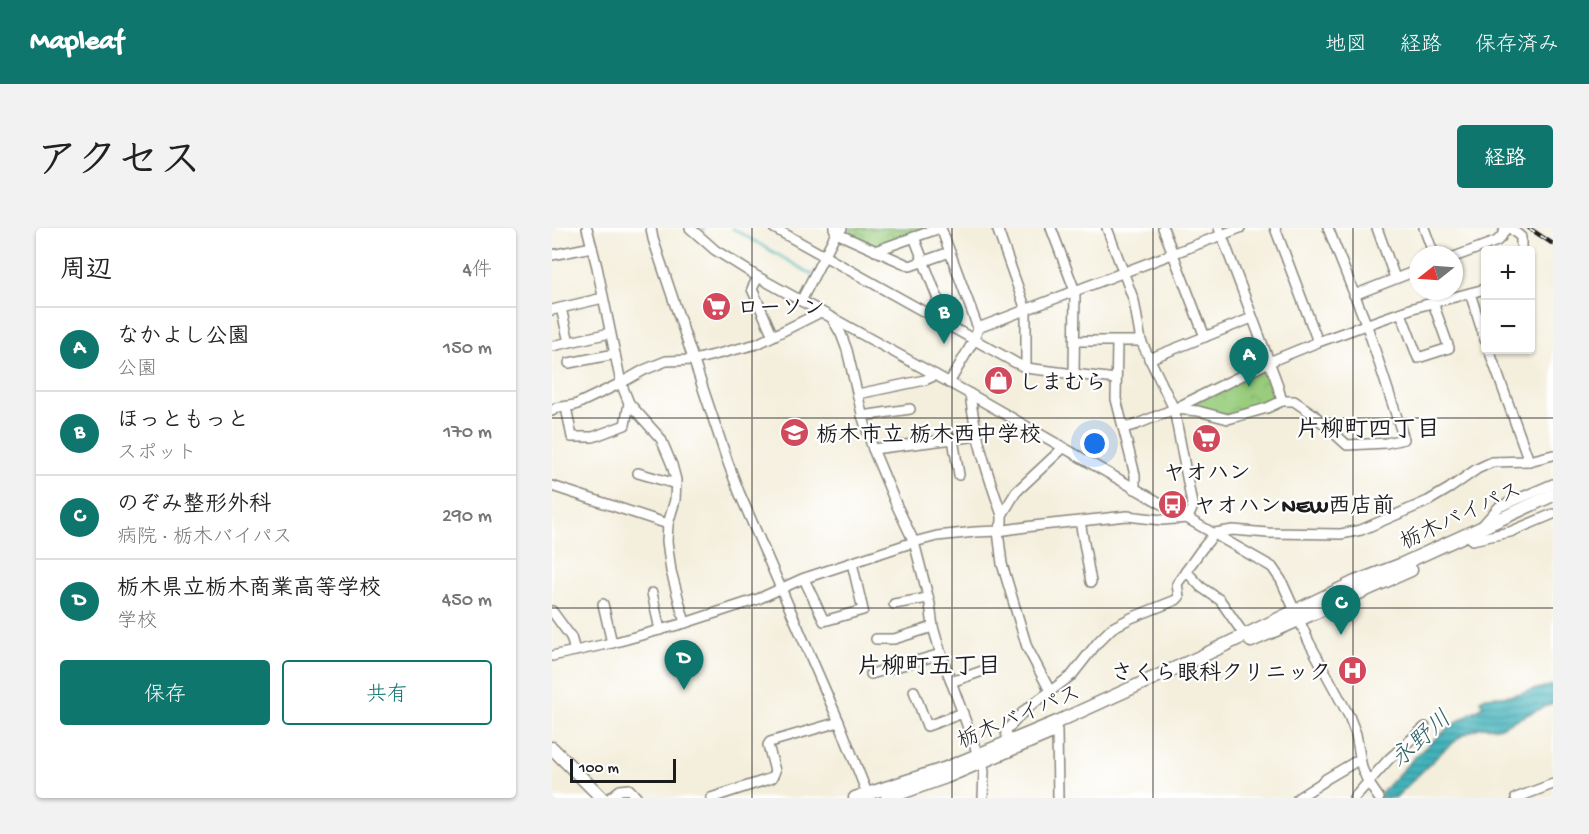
<!DOCTYPE html>
<html lang="ja">
<head>
<meta charset="utf-8">
<style>
  :root { --surface:#fff; --page:#f2f2f2; --text:#222; --muted:#767676; --line:#e0e0e0; --accent:#0f766e }
  body { margin:0; font-family:"Gochi Hand","Klee One",sans-serif; background:var(--page); color:var(--text) }
  .controls { position:absolute; right:18px; top:18px; display:grid; overflow:hidden; border-radius:6px; box-shadow:0 2px 4px #0004 }
  .controls button { width:54px; height:54px; display:grid; place-items:center; padding:0; border:0; border-bottom:2px solid var(--line); background:var(--surface); color:var(--text); font:30px sans-serif }
  .compass { position:absolute; left:857px; top:18px; width:54px; height:54px; border-radius:50%; background:var(--surface); box-shadow:0 2px 4px #0004; rotate:253deg }
  .scale { position:absolute; left:18px; bottom:15px; width:106px; box-sizing:border-box; padding-left:6px; border:3px solid #1c1c1c; border-top:0; font-size:16px; line-height:21px; white-space:nowrap; color:#1c1c1c; -webkit-text-stroke:4px #fff; paint-order:stroke }
  .you { position:absolute; left:543px; top:216px; width:21px; height:21px; margin:-15px; border:4px solid #fff; border-radius:50%; background:#1a73e8; box-shadow:0 0 0 9px #1a73e833 }
  .badge { display:grid; place-items:center; width:39px; height:39px; border-radius:50%; background:var(--accent); color:#fff; font-size:20px; font-weight:700 }
  .pin { position:absolute; translate:-50% -50px; filter:drop-shadow(0 2px 3px #0008) }
  .pin::after { content:''; position:absolute; top:32px; width:21px; height:18px; background:inherit; clip-path:polygon(0 0,100% 0,50% 100%) }
  .list { margin:0; padding:0; list-style:none }
  h2 { display:flex; justify-content:space-between; align-items:center; height:78px; margin:0; padding:0 24px; font-size:26px }
  h2 small { font-size:20px; font-weight:400; color:var(--muted) }
  .list li { display:grid; grid-template-columns:39px 1fr auto; gap:18px; align-items:center; box-sizing:border-box; height:84px; padding:0 24px; border-top:2px solid var(--line) }
  .list b { display:block; font-size:22px; white-space:nowrap }
  .list p { margin:0; font-size:20px; white-space:nowrap; color:var(--muted) }
  .list em { font-size:20px; font-style:normal; color:var(--muted) }
  .actions { display:flex; gap:12px; padding:18px 24px }
  .actions a { flex:1; padding:14px 0; border:2px solid var(--accent); border-radius:6px; text-align:center; font-size:21px; color:var(--accent) }
  .actions .main { background:var(--accent); color:#fff }
  .map { position:relative; flex:none; width:1001px; height:570px; overflow:hidden; border-radius:6px }
  header { display:flex; align-items:center; gap:36px; box-sizing:border-box; height:84px; padding:0 30px; background:var(--accent); color:#fff }
  header strong { font-size:28px }
  nav { display:flex; gap:33px; margin-inline-start:auto; font-size:21px }
  .intro { display:flex; align-items:center; justify-content:space-between; box-sizing:border-box; height:144px; padding:0 36px }
  h1 { margin:0; font-size:42px }
  .button { padding:15px 27px; border-radius:6px; background:var(--accent); color:#fff; font-size:21px; font-weight:700 }
  main { display:flex; gap:36px; padding:0 36px }
  aside { flex:1; background:var(--surface); border-radius:6px; box-shadow:0 2px 4px #0004 }
  .map>svg:first-child { display:block }
</style>
</head>
<body>
<header>
<strong>Mapleaf</strong>
<nav><a>地図</a><a>経路</a><a>保存済み</a></nav>
</header>
<div class="intro"><h1>アクセス</h1><a class="button">経路</a></div>
<main>
<aside>
<h2>周辺<small>4件</small></h2>
<ul class="list">
<li><span class="badge">A</span><div><b>なかよし公園</b><p>公園</p></div><em>150 m</em></li>
<li><span class="badge">B</span><div><b>ほっともっと</b><p>スポット</p></div><em>170 m</em></li>
<li><span class="badge">C</span><div><b>のぞみ整形外科</b><p>病院 · 栃木バイパス</p></div><em>290 m</em></li>
<li><span class="badge">D</span><div><b>栃木県立栃木商業高等学校</b><p>学校</p></div><em>450 m</em></li>
</ul>
<div class="actions"><a class="main">保存</a><a>共有</a></div>
</aside>
<div class="map">
<svg width="1001" height="570" viewBox="0 0 1001 570">
  <defs>
    <pattern id="park-crowns" width="20" height="18" patternUnits="userSpaceOnUse" patternTransform="scale(1.5)"><rect width="20" height="18" fill="#99cd7d"/><path d="M2 6a3 3 0 1 1 6 0M12 15a3 3 0 1 1 6 0" fill="none" stroke="#83af6b"/></pattern>
    <pattern id="water-rules" width="6" height="5" patternUnits="userSpaceOnUse" patternTransform="scale(1.5)"><rect width="6" height="5" fill="#43b3bb"/><path d="M0 2.5h6" fill="none" stroke="#379197"/></pattern>
  </defs>
  <rect width="100%" height="100%" fill="#fff"/>
  <filter id="ink" filterUnits="userSpaceOnUse"><feTurbulence type="fractalNoise" baseFrequency=".0167" numOctaves="2"/><feDisplacementMap in="SourceGraphic" scale="12" xChannelSelector="R" yChannelSelector="G"/><feConvolveMatrix kernelMatrix="1 2 1 2 8 2 1 2 1" color-interpolation-filters="sRGB"/></filter>
  <filter id="wash" filterUnits="userSpaceOnUse"><feTurbulence type="fractalNoise" baseFrequency=".008" numOctaves="4" result="noise"/><feDisplacementMap in="SourceGraphic" scale="24" xChannelSelector="R" yChannelSelector="G"/><feGaussianBlur stdDeviation="1.35" result="paint"/><feColorMatrix in="noise" values="0 0 0 0 0 0 0 0 0 0 0 0 0 0 0 0 0 1.4 0 .05"/><feComposite in="paint" operator="in"/></filter>
  <g filter="url(#wash)">
    <rect width="100%" height="100%" fill="#f4efdd"/>
    <g fill="url(#park-crowns)" stroke="#5a744c" stroke-width="1.5">
      <polygon points="298,0 383,0 326,21 297,6"/>
      <polygon points="711,141 715,142 719,148 724,170 712,177 674,188 639,179 639,175"/>
    </g>
    <path fill="url(#water-rules)" stroke="#30686c" stroke-width="1.5" d="M 1001,457 L 1001,475 L 946,500 L 929,499 L 911,507 L 891,523 L 843,570 L 825,570 C 855,535 890,499 932,478 L 928,472 L 934,469 L 960,467 Z"/>
    <g fill="none" stroke-linecap="round" stroke-linejoin="round">
      <g stroke="#43b3bb" stroke-width="2">
        <polyline points="180,0 259,46 260,45"/>
        <polyline points="151,2 152,0"/>
      </g>
    </g>
  </g>
  <g filter="url(#ink)">
    <g fill="none" stroke-linecap="round" stroke-linejoin="round">
      <defs>
        <g id="minor">
          <polyline points="35,0 45,39 69,155 77,175 109,211 120,237 124,252 123,272 116,296 115,313 119,343 133,395"/>
          <polyline points="99,0 101,11 175,232 187,264 287,494 317,570"/>
          <polyline points="138,0 163,22 206,49 418,166 720,339 729,352 757,414 797,488 804,506 810,540 816,554 827,570"/>
          <polyline points="222,0 464,135 474,140 522,146"/>
          <polyline points="282,0 284,5 358,38 398,24"/>
          <polyline points="389,0 426,100 422,112 397,155"/>
          <polyline points="445,0 474,82 474,140"/>
          <polyline points="499,0 523,63 522,146 564,151"/>
          <polyline points="611,0 653,109"/>
          <polyline points="667,0 724,152 730,173"/>
          <polyline points="723,0 766,114"/>
          <polyline points="825,0 843,50"/>
          <polyline points="872,0 882,27"/>
          <polyline points="958,0 969,9 969,22"/>
          <polyline points="362,9 386,71 378,88"/>
          <polyline points="323,23 388,0"/>
          <polyline points="0,27 40,19"/>
          <polyline points="902,29 945,13 949,9 954,0"/>
          <polyline points="206,49 200,61 221,108"/>
          <polyline points="918,65 933,112"/>
          <polyline points="802,67 866,42"/>
          <polyline points="249,73 284,5 290,0"/>
          <polyline points="9,80 17,114"/>
          <polyline points="0,82 51,70"/>
          <polyline points="849,85 866,130 897,120 881,75"/>
          <polyline points="281,92 289,106 295,122 311,190 321,221 344,276 362,314 378,376 381,399 389,426 426,527"/>
          <polyline points="426,100 688,0"/>
          <polyline points="523,113 589,113"/>
          <polyline points="565,114 564,171 583,247 583,261"/>
          <polyline points="0,118 58,105"/>
          <polyline points="937,122 977,233"/>
          <polyline points="597,131 700,90"/>
          <polyline points="17,135 63,126"/>
          <polyline points="306,166 373,152 384,147"/>
          <path d="M 418,166 C 423,208 436,248 450,287"/>
          <polyline points="14,179 20,209 41,209 73,197 77,175"/>
          <polyline points="622,181 646,183 676,191 715,180 730,173 742,173 761,186 795,217 834,215 852,211 815,98 776,0"/>
          <polyline points="0,183 4,180 23,177 69,155 92,142 114,133 142,132 205,116 269,84"/>
          <polyline points="310,188 358,181"/>
          <polyline points="571,200 583,197 622,181 717,134 766,114 861,80 933,61"/>
          <polyline points="401,211 407,247"/>
          <polyline points="321,221 426,208"/>
          <polyline points="86,245 124,256"/>
          <polyline points="0,258 116,296"/>
          <polyline points="528,293 539,354"/>
          <polyline points="930,298 947,279 1001,256"/>
          <polyline points="920,312 958,304 1001,286"/>
          <polyline points="634,343 649,359 668,372 693,408"/>
          <polyline points="252,351 272,393 311,382 300,335"/>
          <polyline points="100,365 108,402"/>
          <polyline points="51,376 60,415"/>
          <polyline points="342,376 376,370"/>
          <polyline points="0,383 19,409 23,423"/>
          <polyline points="324,411 342,411 381,399"/>
          <polyline points="0,428 64,414 133,395 206,371 250,351 362,314 385,308 423,304 446,303 481,298 575,288 610,292 636,290 640,281 640,276 622,181 589,113 582,73 555,0"/>
          <polyline points="319,446 389,426"/>
          <polyline points="399,454 436,441"/>
          <polyline points="362,463 375,498 411,485"/>
          <polyline points="498,463 475,419 450,336 446,303 450,295 450,287 464,264 511,220"/>
          <polyline points="505,502 506,570"/>
          <polyline points="456,515 454,503 473,482 520,447 546,414 560,400 579,390 624,372 627,369 625,356 649,322 663,305 681,302 716,305 789,306 809,302 876,273 898,260 925,241 940,234 977,233 1001,227"/>
          <polyline points="430,535 432,543 431,570"/>
          <polyline points="58,570 68,562 77,561 85,570"/>
          <polyline points="159,570 220,550 223,543 216,517 218,514 287,494"/>
          <polyline points="746,570 771,554 774,551 808,531"/>
          <polyline points="802,570 837,531 873,499"/>
          <polyline points="964,570 1001,556"/>
        </g>
        <g id="major">
          <polyline points="699,413 859,342"/>
          <polyline points="0,520 50,570"/>
          <polyline points="303,570 392,541 505,494 650,428 803,354 848,337 1001,267"/>
          <polyline points="335,570 394,549 498,505"/>
        </g>
      </defs>
      <use href="#minor" stroke="#88867c" stroke-width="12"/>
      <use href="#major" stroke="#88867c" stroke-width="15"/>
      <use href="#minor" stroke="#fff" stroke-width="9"/>
      <use href="#major" stroke="#fff" stroke-width="12"/>
      <defs>
        <polyline id="rail" points="977,0 1001,16"/>
      </defs>
      <use href="#rail" stroke="#1c1c1c" stroke-width="4.5"/>
      <use href="#rail" stroke="#fff" stroke-width="2" stroke-dasharray="7" stroke-linecap="butt"/>
    </g>
  </g>
  <path fill="none" stroke="#1c1c1c" stroke-width="1.5" stroke-opacity="0.55" d="M 200,0 L 200,570M 400,0 L 400,570M 601,0 L 601,570M 801,0 L 801,570M 0,190 L 1001,190M 0,380 L 1001,380"/>
  <defs>
    <symbol id="supermarket-disc" viewBox="-11 -11 22 22"><circle r="9.5" fill="#d1495b" stroke="#fff"/><path d="M-6-5.5h2.5l.6 2H6L4.5 2H-2.5L-4.4-4H-6ZM-1.5 3.2a1.3 1.3 0 1 0 .1 0ZM3 3.2a1.3 1.3 0 1 0 .1 0Z" fill="#fff"/></symbol>
    <symbol id="shop-disc" viewBox="-11 -11 22 22"><circle r="9.5" fill="#d1495b" stroke="#fff"/><path d="M-5-2.5h2.3a2.7 3.5 0 0 1 5.4 0H5L5.5 6h-11ZM-1.5-2.5h3a1.5 2.3 0 0 0-3 0Z" fill="#fff"/></symbol>
    <symbol id="school-disc" viewBox="-11 -11 22 22"><circle r="9.5" fill="#d1495b" stroke="#fff"/><path d="M0-5L7-2L0 1L-7-2ZM-4 1L0 2.5L4 1V4Q0 6-4 4Z" fill="#fff"/></symbol>
    <symbol id="bus-disc" viewBox="-11 -11 22 22"><circle r="9.5" fill="#d1495b" stroke="#fff"/><path d="M-5-6H5V4H4V6H2V4H-2V6H-4V4H-5ZM-3.5-4V0h7V-4ZM-3.5 1.2v1.5H-2V1.2ZM2 1.2v1.5H3.5V1.2Z" fill="#fff"/></symbol>
    <symbol id="hospital-disc" viewBox="-11 -11 22 22"><circle r="9.5" fill="#d1495b" stroke="#fff"/><path d="M-5-5h3v3.5h4V-5h3V5h-3V1.5h-4V5h-3Z" fill="#fff"/></symbol>
  </defs>
  <g fill-rule="evenodd">
    <use href="#supermarket-disc" x="148" y="62" width="33" height="33"/>
    <use href="#shop-disc" x="430" y="136" width="33" height="33"/>
    <use href="#school-disc" x="226" y="188" width="33" height="33"/>
    <use href="#supermarket-disc" x="638" y="194" width="33" height="33"/>
    <use href="#bus-disc" x="604" y="260" width="33" height="33"/>
    <use href="#hospital-disc" x="784" y="426" width="33" height="33"/>
  </g>
  <g text-anchor="middle" stroke-width="4.5" stroke-linejoin="round" paint-order="stroke">
    <g font-size="22" font-weight="bold" fill="#1c1c1c" stroke="#fff" text-anchor="start">
      <text x="185" y="86">ローソン</text>
      <text x="467" y="161">しまむら</text>
      <text x="264" y="213">栃木市立 栃木西中学校</text>
      <text x="655" y="251" text-anchor="middle">ヤオハン</text>
      <text x="642" y="284">ヤオハンNEW西店前</text>
      <text x="779" y="451" text-anchor="end">さくら眼科クリニック</text>
    </g>
    <g font-size="22" fill="#1c1c1c" stroke="#fff">
      <text transform="translate(908 286) rotate(-25)" y="8">栃木バイパス</text>
      <text transform="translate(466 487) rotate(-23)" y="8">栃木バイパス</text>
    </g>
    <g font-size="24" font-weight="bold" fill="#1c1c1c" stroke="#fff">
      <text x="816" y="208">片柳町四丁目</text>
      <text x="377" y="445">片柳町五丁目</text>
    </g>
    <g font-size="24" font-style="italic" fill="#2e6064" stroke="#fff">
      <text transform="translate(868 510) rotate(-42)" y="8">永野川</text>
    </g>
  </g>
</svg>
<div class="controls">
<button>+</button>
<button>−</button>
</div>
<svg class="compass" viewBox="-18 -18 36 36"><path d="M0-13l5 13h-10z" fill="#e53935"/><path d="M0 13l5-13h-10z" fill="#767676"/></svg>
<div class="scale">100 m</div>
<div class="you"></div>
<div class="pin badge" style="left:697px;top:159px">A</div>
<div class="pin badge" style="left:392px;top:116px">B</div>
<div class="pin badge" style="left:789px;top:407px">C</div>
<div class="pin badge" style="left:132px;top:462px">D</div>
</div>
</main>
</body>
</html>
